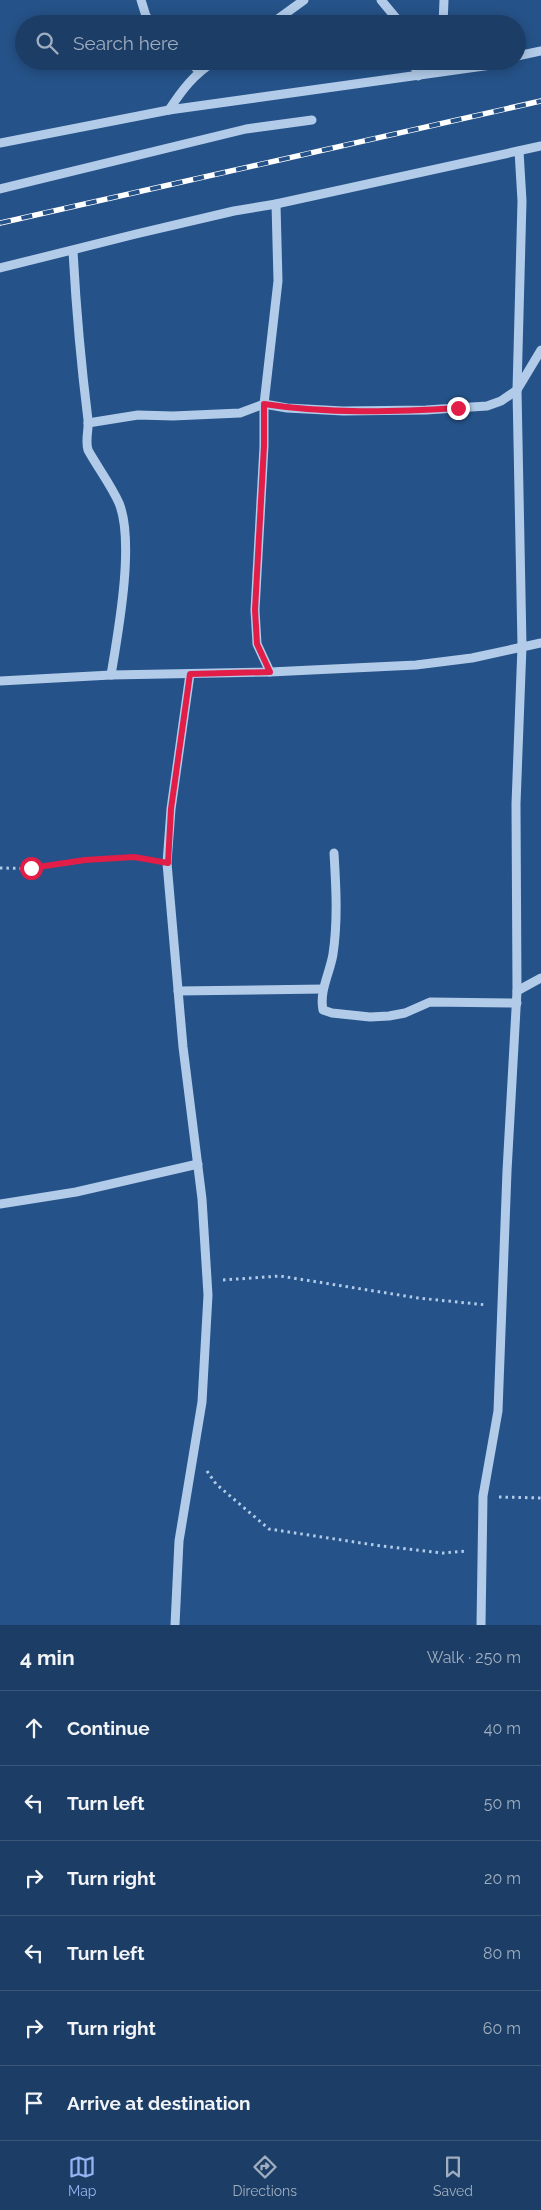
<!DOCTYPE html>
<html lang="en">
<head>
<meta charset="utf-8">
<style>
  :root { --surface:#1c3e66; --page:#25456c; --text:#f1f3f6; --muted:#a0aebf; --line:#3a577a; --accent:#95b2f1 }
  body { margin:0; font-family:Raleway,sans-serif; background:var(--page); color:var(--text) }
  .stop { position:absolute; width:15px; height:15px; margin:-11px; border:4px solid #e11d48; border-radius:50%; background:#fff }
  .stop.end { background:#e11d48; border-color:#fff; box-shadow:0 1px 5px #0008 }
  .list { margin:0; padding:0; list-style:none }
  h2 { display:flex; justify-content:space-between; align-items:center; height:65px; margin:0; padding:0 20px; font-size:21px }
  h2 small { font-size:16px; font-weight:400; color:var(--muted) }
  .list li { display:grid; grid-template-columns:32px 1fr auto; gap:15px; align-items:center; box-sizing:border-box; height:75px; padding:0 20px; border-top:1px solid var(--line) }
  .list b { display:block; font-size:19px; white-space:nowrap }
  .list em { font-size:16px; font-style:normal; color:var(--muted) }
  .icon { flex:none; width:28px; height:28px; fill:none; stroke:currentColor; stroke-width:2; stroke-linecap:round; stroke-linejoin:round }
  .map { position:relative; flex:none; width:541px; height:1625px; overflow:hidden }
  .search { position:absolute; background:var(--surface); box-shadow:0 2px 12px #0003; left:15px; right:15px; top:15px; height:55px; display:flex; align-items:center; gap:12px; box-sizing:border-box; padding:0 18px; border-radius:28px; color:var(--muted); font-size:19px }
  .sheet { height:515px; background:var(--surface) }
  nav { display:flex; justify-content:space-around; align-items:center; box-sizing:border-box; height:70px; border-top:1px solid var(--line); background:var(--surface); font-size:14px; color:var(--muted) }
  nav a { display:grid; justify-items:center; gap:2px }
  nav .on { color:var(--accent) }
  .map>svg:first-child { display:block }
</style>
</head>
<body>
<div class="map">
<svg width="541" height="1625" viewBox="0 0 541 1625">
  <rect width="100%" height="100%" fill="#255288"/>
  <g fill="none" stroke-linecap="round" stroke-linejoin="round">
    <g stroke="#b1cbe9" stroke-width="3" stroke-dasharray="2.5 4" stroke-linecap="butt">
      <path d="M 0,868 C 10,868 21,869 31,868 C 72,865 111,853 152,860"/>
      <polyline points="223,1280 280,1276 418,1298 487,1305"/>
      <polyline points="207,1471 216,1484 269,1529 381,1546 443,1553 466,1551"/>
      <polyline points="499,1497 541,1498"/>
    </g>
    <g stroke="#b1cbe9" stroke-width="9">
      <polyline points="141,0 146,16 153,24"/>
      <polyline points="381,0 401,24"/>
      <polyline points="271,24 304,0"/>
      <polyline points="443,24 444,0"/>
      <polyline points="517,56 541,51"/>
      <polyline points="189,61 199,71"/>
      <polyline points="413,61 418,76"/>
      <path d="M 169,110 C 182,90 194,74 215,61"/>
      <polyline points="0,143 169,110 491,65 501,61"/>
      <polyline points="0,189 246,129 312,120"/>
      <path d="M 73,251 C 76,307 81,364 88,420 C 89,430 85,440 88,450 C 98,468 111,485 119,503 C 135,542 118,633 111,675"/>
      <polyline points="0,268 136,234 234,211 276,204 541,146"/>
      <polyline points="88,423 138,415 173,416 240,413 264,404 287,408 343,411 426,410 487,406 501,401 517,390 541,350"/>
      <polyline points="270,672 257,644 255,610 264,446 264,404 278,281 276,204"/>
      <polyline points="0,681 111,675 270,672 416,665 472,658 541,643"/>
      <path d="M 334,853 C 336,887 338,920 333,954 C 330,973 319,991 323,1010 L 332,1013 L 370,1017 L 389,1016 L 405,1013 L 430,1002 L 517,1003"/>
      <polyline points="178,991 323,989"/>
      <polyline points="517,991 541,978"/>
      <polyline points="0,1204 76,1192 198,1164"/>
      <polyline points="175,1625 179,1541 202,1402 208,1295 202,1199 183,1047 167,863 171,809 190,674"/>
      <polyline points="481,1625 483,1496 498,1411 507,1171 517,991 516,804 522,646 517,390 522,201 519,151"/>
    </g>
    <defs>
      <polyline id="rail" points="0,223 541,101"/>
    </defs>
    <use href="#rail" stroke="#fff" stroke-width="5.5"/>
    <use href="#rail" stroke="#255288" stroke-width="4" stroke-dasharray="11" stroke-linecap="butt"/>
  </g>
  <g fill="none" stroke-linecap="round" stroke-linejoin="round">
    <path stroke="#e11d48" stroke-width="6" d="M 31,868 L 85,860 L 134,857 L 168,863 L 171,809 L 190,674 L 270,672 L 257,644 L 255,610 L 264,446 L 264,404 C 328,414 394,412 458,408"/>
  </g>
</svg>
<div class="stop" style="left:31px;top:868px"></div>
<div class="stop end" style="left:458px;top:408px"></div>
<div class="search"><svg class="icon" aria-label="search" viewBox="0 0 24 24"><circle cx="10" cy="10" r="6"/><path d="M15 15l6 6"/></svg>Search here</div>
</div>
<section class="sheet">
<h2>4 min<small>Walk · 250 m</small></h2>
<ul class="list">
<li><svg class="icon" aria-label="ahead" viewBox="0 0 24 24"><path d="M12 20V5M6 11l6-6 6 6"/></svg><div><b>Continue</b></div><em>40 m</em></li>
<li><svg class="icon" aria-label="left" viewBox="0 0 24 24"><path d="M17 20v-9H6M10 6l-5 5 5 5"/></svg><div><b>Turn left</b></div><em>50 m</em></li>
<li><svg class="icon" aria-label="right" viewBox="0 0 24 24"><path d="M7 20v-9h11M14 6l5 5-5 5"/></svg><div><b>Turn right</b></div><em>20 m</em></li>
<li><svg class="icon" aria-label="left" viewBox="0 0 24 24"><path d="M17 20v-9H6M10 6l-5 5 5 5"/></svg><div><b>Turn left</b></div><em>80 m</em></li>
<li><svg class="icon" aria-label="right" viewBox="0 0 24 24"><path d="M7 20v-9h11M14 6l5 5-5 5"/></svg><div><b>Turn right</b></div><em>60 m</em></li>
<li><svg class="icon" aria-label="arrive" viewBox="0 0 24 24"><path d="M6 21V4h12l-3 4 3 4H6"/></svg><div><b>Arrive at destination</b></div></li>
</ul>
</section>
<nav>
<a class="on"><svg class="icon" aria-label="map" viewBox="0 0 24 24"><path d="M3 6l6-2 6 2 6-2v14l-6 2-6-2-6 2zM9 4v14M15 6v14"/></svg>Map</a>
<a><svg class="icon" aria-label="directions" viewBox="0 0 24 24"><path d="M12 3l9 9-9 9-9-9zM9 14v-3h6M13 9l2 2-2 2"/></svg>Directions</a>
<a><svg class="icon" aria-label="saved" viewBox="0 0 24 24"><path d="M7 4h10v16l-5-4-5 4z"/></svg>Saved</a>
</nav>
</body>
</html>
